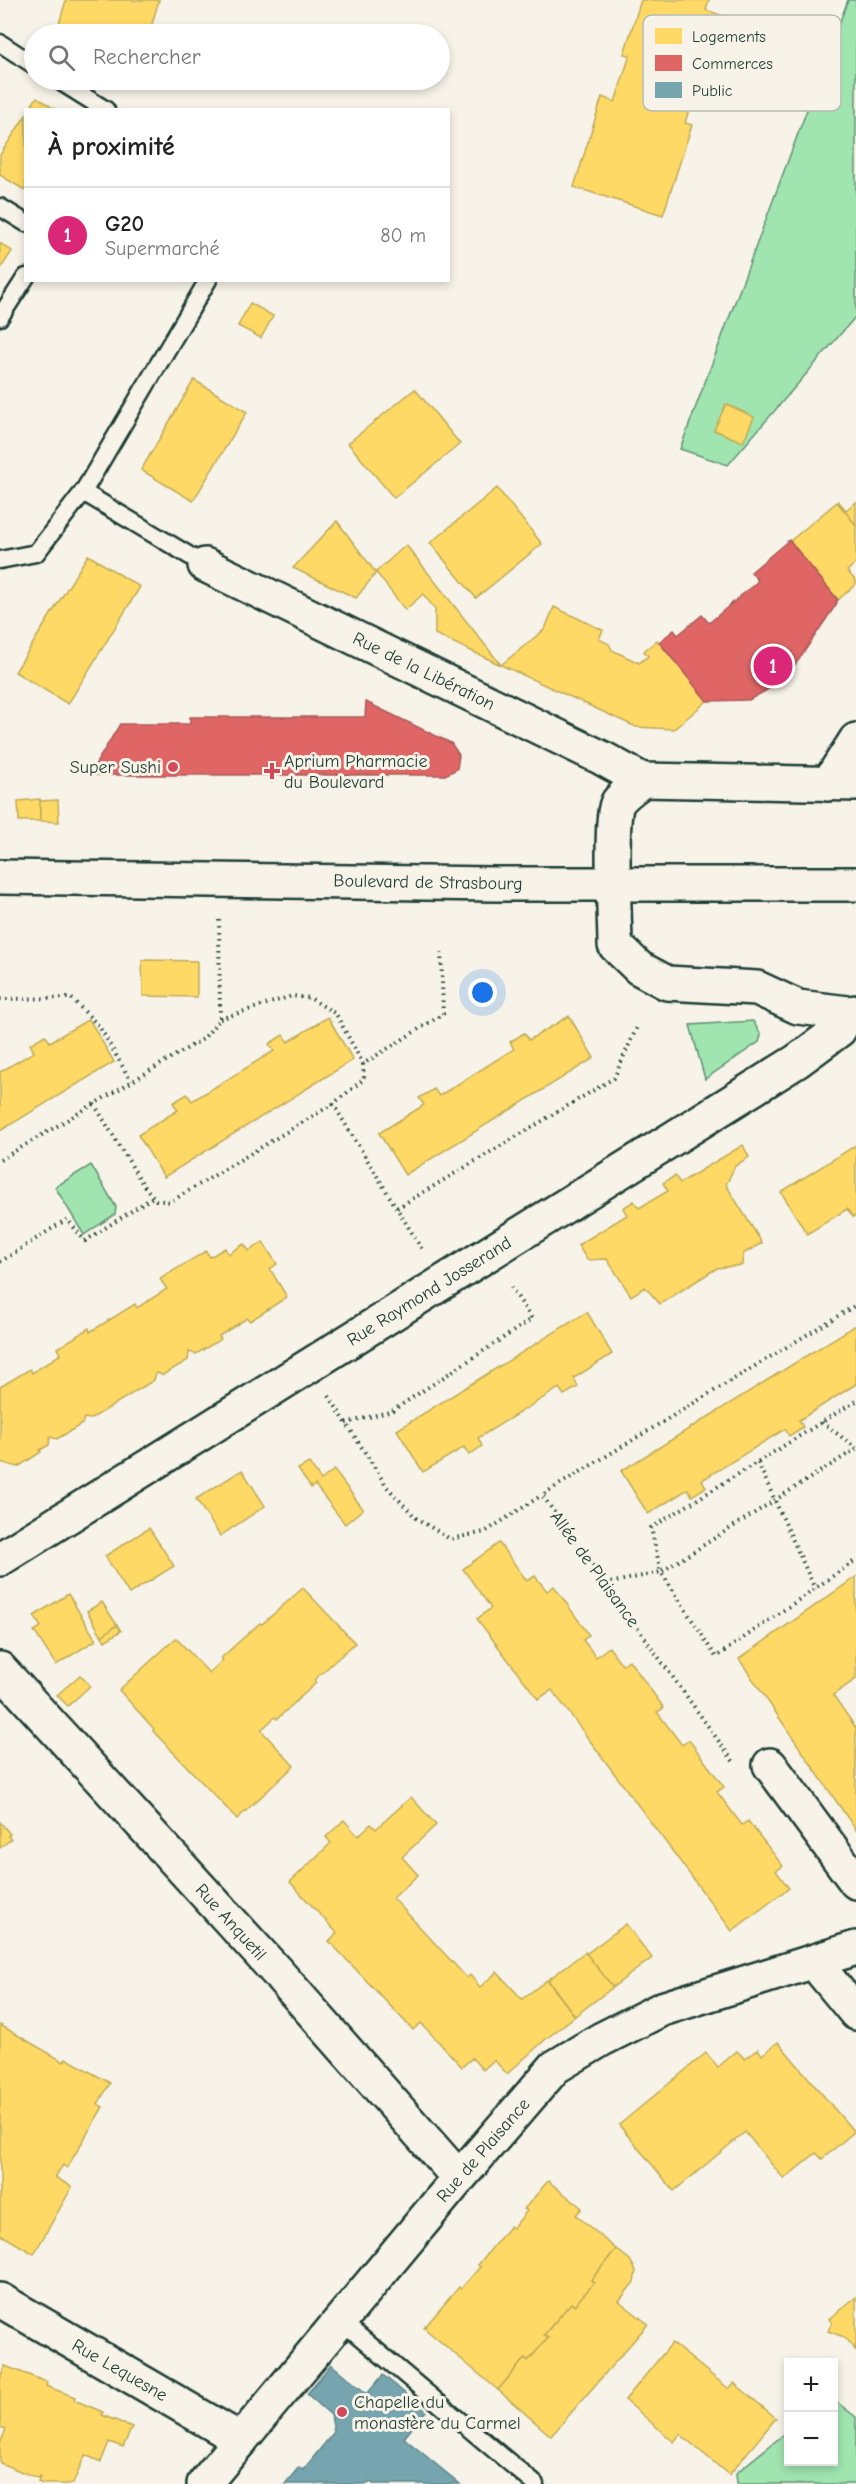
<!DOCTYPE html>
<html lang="fr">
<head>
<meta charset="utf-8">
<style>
  :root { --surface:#fff; --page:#f2f2f2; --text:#222; --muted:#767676; --line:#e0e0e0; --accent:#db2777 }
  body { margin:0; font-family:"Comic Neue",sans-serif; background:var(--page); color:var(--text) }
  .controls { position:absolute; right:18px; bottom:18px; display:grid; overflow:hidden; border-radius:0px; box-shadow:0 3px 9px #0003 }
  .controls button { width:54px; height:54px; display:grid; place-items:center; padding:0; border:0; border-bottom:2px solid var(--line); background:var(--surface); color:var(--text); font:30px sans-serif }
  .you { position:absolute; left:483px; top:993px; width:21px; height:21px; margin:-15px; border:4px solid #fff; border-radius:50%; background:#1a73e8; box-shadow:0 0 0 9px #1a73e833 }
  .badge { display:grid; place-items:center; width:39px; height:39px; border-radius:50%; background:var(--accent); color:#fff; font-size:20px; font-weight:700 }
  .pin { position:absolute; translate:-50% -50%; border:3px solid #fff; box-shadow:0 2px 6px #0006 }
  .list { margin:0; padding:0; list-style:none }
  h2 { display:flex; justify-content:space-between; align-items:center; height:78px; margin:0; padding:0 24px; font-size:26px }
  h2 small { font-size:20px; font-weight:400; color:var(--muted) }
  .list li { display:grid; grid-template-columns:39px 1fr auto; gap:18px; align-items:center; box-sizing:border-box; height:96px; padding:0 24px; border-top:2px solid var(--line) }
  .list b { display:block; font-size:22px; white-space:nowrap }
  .list p { margin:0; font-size:20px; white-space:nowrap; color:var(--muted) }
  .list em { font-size:20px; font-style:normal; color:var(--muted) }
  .icon { flex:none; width:33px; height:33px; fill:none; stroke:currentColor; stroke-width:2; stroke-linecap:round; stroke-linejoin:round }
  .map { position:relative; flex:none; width:856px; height:2484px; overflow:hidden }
  .search { position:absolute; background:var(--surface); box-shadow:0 3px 9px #0003; left:24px; top:24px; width:426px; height:66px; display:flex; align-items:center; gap:15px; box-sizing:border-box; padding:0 21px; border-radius:33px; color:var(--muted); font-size:22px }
  .panel { position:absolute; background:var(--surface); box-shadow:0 3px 9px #0003; left:24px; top:108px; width:426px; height:174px; border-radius:0px }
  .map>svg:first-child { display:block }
</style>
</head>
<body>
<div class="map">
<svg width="856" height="2484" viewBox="0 0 856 2484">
  <rect width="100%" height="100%" fill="#f7f3e8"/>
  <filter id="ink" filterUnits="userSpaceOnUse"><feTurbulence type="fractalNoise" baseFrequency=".0167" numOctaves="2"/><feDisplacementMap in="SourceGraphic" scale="12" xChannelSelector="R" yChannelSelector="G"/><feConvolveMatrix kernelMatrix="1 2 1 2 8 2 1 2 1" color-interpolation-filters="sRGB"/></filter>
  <g filter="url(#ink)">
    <g fill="#a0e4af" stroke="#609072" stroke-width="1.5">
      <polygon points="848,0 856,0 856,316 728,465 680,449"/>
      <polygon points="753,1021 761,1035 759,1042 705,1079 690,1025"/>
      <polygon points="91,1165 116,1207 115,1214 84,1235 55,1187"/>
      <polygon points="834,2400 856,2417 856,2484 737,2484 736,2473 788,2431 788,2462 834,2462"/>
    </g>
    <g fill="#ffd966" stroke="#bcaa57" stroke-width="1.5">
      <polygon points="66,0 159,0 149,34 94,34 59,24"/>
      <polygon points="641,0 709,0 706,10 786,38 766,100 698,79 685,123 692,125 663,215 574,187 602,97 615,102 630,55 624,54"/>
      <polygon points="37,97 56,110 29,110"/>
      <polygon points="26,115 26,191 0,175 0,155"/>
      <polygon points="0,243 12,251 0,270"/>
      <polygon points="250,303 273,316 261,338 238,326"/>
      <polygon points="194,380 247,412 193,501 141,470"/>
      <polygon points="415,389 460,444 394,498 348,443"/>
      <polygon points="726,404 754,417 743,442 714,430"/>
      <polygon points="497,488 542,544 476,598 430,543"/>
      <polygon points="838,501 846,510 856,502 856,525 837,502"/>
      <polygon points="837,502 856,525 856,563 847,571 856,581 856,584 838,600 790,541"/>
      <polygon points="337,521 376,573 356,598 293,568"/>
      <polygon points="406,545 501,665 435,634 435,609 423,594 405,610 376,572"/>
      <polygon points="88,555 140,587 68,704 15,672"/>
      <polygon points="554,607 603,630 599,639 609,644 612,650 639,663 648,656 644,651 657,640 707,701 674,729 636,727 501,665 545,629"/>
      <polygon points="40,799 40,821 19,821 18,801"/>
      <polygon points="58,800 59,822 40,821 40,801"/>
      <polygon points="142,960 197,961 197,997 143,996"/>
      <polygon points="569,1016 594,1058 405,1175 379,1133 424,1105 419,1098 434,1089 439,1096 514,1049 510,1042 524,1033 529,1040"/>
      <polygon points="328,1017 353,1060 164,1177 138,1135 178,1110 173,1103 187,1094 192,1101 274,1051 269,1044 283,1035 288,1042"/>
      <polygon points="89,1019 114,1062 0,1131 0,1072 34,1052 30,1044 45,1035 50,1042"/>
      <polygon points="743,1145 749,1157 735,1166 726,1185 762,1243 743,1254 742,1265 717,1268 660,1304 645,1287 631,1296 607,1259 587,1260 578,1245 627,1215 623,1208 634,1201 639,1208 668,1191 663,1183 675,1176 680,1183"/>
      <polygon points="856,1145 856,1215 853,1217 847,1209 807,1234 781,1192"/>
      <polygon points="263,1242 277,1264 270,1269 287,1297 250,1321 247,1318 219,1336 221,1339 196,1354 189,1352 188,1360 163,1375 156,1373 154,1380 91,1419 84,1418 82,1424 57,1439 50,1437 49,1445 40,1450 41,1452 18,1467 0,1462 0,1387 30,1369 32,1373 61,1354 58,1348 89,1328 90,1332 135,1304 137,1308 167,1289 160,1279 206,1251 210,1257 225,1248 228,1254 244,1244 249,1251"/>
      <polygon points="587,1312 612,1354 574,1378 578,1387 564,1395 559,1388 478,1438 482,1446 469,1455 464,1447 423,1472 397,1430"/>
      <polygon points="856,1325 856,1384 799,1420 803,1427 789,1436 785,1429 702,1480 706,1487 692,1496 688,1489 648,1514 621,1471"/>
      <polygon points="309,1463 321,1480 334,1470 363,1509 345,1524 315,1485 311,1488 298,1469"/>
      <polygon points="242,1470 265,1506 220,1536 196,1499"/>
      <polygon points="149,1528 174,1566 129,1594 105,1556"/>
      <polygon points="499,1543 527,1581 535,1576 547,1591 554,1586 589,1635 583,1640 596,1657 609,1647 622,1665 629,1660 664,1708 657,1712 682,1745 689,1740 724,1787 717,1792 742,1825 748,1821 783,1866 776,1871 789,1888 732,1931 552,1690 538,1699 477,1619 491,1608 463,1569"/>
      <polygon points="856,1577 856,1679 833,1695 856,1728 856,1830 739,1659"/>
      <polygon points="303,1588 355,1643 314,1680 316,1683 277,1719 275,1717 261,1730 294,1766 237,1819 153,1731 154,1729 119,1690 176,1638 209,1673 223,1660 221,1658 260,1623 262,1624"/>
      <polygon points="68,1594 96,1640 56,1665 34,1631 41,1627 34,1616"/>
      <polygon points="102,1602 117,1625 102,1636 87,1611"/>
      <polygon points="117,1625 121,1631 105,1641 102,1636"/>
      <polygon points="80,1675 90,1686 68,1706 57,1695"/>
      <polygon points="411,1797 436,1825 402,1857 418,1875 393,1898 467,1978 470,1975 480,1987 497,1972 522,1999 547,1980 575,2016 546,2039 507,2074 494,2060 483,2070 472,2058 462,2067 421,2023 413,2030 329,1941 337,1933 290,1882 331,1843 326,1837 344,1820 358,1836 371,1824 376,1829"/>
      <polygon points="0,1822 10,1834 8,1836 11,1839 0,1848"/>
      <polygon points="626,1924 652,1958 613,1987 586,1954"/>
      <polygon points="585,1952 613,1987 575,2016 548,1980"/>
      <polygon points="0,2025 64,2062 66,2058 110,2083 98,2104 103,2107 67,2168 63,2165 55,2177 72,2187 34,2254 0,2234"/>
      <polygon points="778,2042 854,2132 822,2159 816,2153 784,2179 745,2132 674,2191 619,2125 706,2053 718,2067 737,2051 745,2059 758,2049 762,2055"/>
      <polygon points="548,2181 582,2208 576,2215 616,2249 591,2280 594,2283 574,2306 571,2303 544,2335 548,2338 528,2361 525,2358 498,2390 424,2328 459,2287 461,2289 480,2267 478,2265 510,2226 513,2228 527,2211 524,2209"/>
      <polygon points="616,2249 630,2260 636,2271 634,2282 619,2301 648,2324 551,2436 498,2390 525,2358 528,2361 548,2338 544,2335 571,2303 574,2306 594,2283 591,2280"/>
      <polygon points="856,2297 856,2351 844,2337 828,2331 832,2323 829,2319"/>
      <polygon points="672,2343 729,2389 734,2383 776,2418 729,2475 680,2434 674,2442 625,2400"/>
      <polygon points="5,2366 47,2382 46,2386 75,2397 74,2400 103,2412 102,2415 132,2427 123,2447 109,2442 101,2462 85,2455 73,2484 43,2484 38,2482 40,2476 37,2478 0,2463 0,2444 6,2429 0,2427 0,2379"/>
    </g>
    <g fill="#e06666" stroke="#a65a57" stroke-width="1.5">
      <polygon points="789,540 838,600 836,602 837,603 785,680 749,700 707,701 659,642 674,630 678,635 702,615 709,623 758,581 751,572"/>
      <polygon points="366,702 451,743 459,755 457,769 445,775 89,775 120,724 190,724 190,717 365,717"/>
    </g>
    <polygon fill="#76a5af" stroke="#5c868a" stroke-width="1.5" points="331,2364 367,2394 383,2375 426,2411 404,2438 460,2484 373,2484 370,2482 368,2484 285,2484 299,2467 303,2470 334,2432 331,2415 307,2394"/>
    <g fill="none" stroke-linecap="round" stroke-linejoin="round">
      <defs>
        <g id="service">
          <polyline points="0,43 34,65"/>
          <polyline points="58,80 106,110"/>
          <polyline points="0,207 26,223"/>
          <polyline points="0,317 26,277"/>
          <polyline points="83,492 205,565"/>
          <polyline points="0,560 36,553 83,492 208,280"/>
          <polyline points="340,2320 535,2484"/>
        </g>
        <g id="minor">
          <polyline points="205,565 602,758 642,780"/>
          <polyline points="828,784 856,740"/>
          <path d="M 856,784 L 642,780 C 635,787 624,793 618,802 C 609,814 615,923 615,945 L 639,968 L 667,983 L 757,988 L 798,1007 L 848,1013 L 856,1012"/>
          <polyline points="0,1559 797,1061 839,1030 848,1013"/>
          <polyline points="0,1669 277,1972 459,2178"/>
          <polyline points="770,1765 856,1882"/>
          <polyline points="814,1962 856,2013"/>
          <polyline points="0,2300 241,2440"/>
          <polyline points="204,2484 459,2178 555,2067 602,2039 662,2009 856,1948"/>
        </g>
        <polyline id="primary" points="0,877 494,884 856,884"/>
      </defs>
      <use href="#service" stroke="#1f3d34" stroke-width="21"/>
      <use href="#minor" stroke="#1f3d34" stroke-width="38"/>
      <use href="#primary" stroke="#1f3d34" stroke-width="38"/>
      <g stroke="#1f3d34" stroke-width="4" stroke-dasharray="1.5 4.5" stroke-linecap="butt">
        <polyline points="0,999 71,998 99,1026 131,1081"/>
        <polyline points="220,1019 292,996 310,998 336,1014 363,1064"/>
        <polyline points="94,1104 144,1186 156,1200 170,1202 333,1104 364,1079 363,1064 443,1014 441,948"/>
        <polyline points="333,1104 423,1251"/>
        <polyline points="0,1160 203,1039 220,1019 219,917"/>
        <polyline points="397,1208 614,1078 637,1027"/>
        <polyline points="0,1262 67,1219 85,1241 153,1197"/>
        <polyline points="329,1396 387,1487 416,1518 450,1539 485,1532 542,1495"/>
        <polyline points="856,1401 651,1528 661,1572 856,1449"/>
        <polyline points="822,1422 856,1448"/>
        <polyline points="346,1423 392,1411 532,1319 509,1284"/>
        <polyline points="758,1463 815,1589"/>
        <polyline points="605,1584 661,1572 716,1657 856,1560"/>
        <polyline points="733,1761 542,1495 856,1305"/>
      </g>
      <use href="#service" stroke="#f7f3e8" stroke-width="16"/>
      <use href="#minor" stroke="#f7f3e8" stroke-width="33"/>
      <use href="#primary" stroke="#f7f3e8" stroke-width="33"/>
    </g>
  </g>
  <g fill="#d1495b" stroke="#f7f3e8" stroke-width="2">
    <circle cx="173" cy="767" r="6"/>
    <path d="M269 762h6v6h6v6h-6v6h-6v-6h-6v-6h6z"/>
    <circle cx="342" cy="2412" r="6"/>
  </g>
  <g text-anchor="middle" stroke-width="6" stroke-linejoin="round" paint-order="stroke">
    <g font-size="18" fill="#1f3d34" stroke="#f7f3e8">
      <text transform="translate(424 671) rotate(26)" y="6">Rue de la Libération</text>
      <text transform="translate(428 882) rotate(1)" y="6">Boulevard de Strasbourg</text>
      <text transform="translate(429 1291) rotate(-32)" y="6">Rue Raymond Josserand</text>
      <text transform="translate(595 1569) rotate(54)" y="6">Allée de Plaisance</text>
      <text transform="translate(231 1922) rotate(48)" y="6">Rue Anquetil</text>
      <text transform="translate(483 2150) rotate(-49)" y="6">Rue de Plaisance</text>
      <text transform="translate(120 2370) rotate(30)" y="6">Rue Lequesne</text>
    </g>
    <g font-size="18" fill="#1f3d34" stroke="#f7f3e8" text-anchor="start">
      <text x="284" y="767">Aprium Pharmacie<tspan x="284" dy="21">du Boulevard</tspan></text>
      <text x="161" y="773" text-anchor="end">Super Sushi</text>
      <text x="354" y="2408">Chapelle du<tspan x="354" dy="21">monastère du Carmel</tspan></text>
    </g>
  </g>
  <rect x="643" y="15" width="198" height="96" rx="9" fill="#f7f3e8" stroke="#b6bcb2" stroke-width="1.5"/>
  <rect x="655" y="28" width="27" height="16" fill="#ffd966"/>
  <rect x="655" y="55" width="27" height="16" fill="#e06666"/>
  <rect x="655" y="82" width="27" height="16" fill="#76a5af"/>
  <g font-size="16" fill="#1f3d34">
    <text x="692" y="42">Logements</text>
    <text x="692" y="69">Commerces</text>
    <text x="692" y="96">Public</text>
  </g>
</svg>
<div class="controls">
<button>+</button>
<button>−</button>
</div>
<div class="you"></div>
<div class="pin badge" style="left:773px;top:666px">1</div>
<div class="search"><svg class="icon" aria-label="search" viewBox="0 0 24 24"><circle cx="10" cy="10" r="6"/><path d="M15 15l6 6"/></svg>Rechercher</div>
<section class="panel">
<h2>À proximité<small></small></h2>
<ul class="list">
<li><span class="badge">1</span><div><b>G20</b><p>Supermarché</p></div><em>80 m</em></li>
</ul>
</section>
</div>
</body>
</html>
